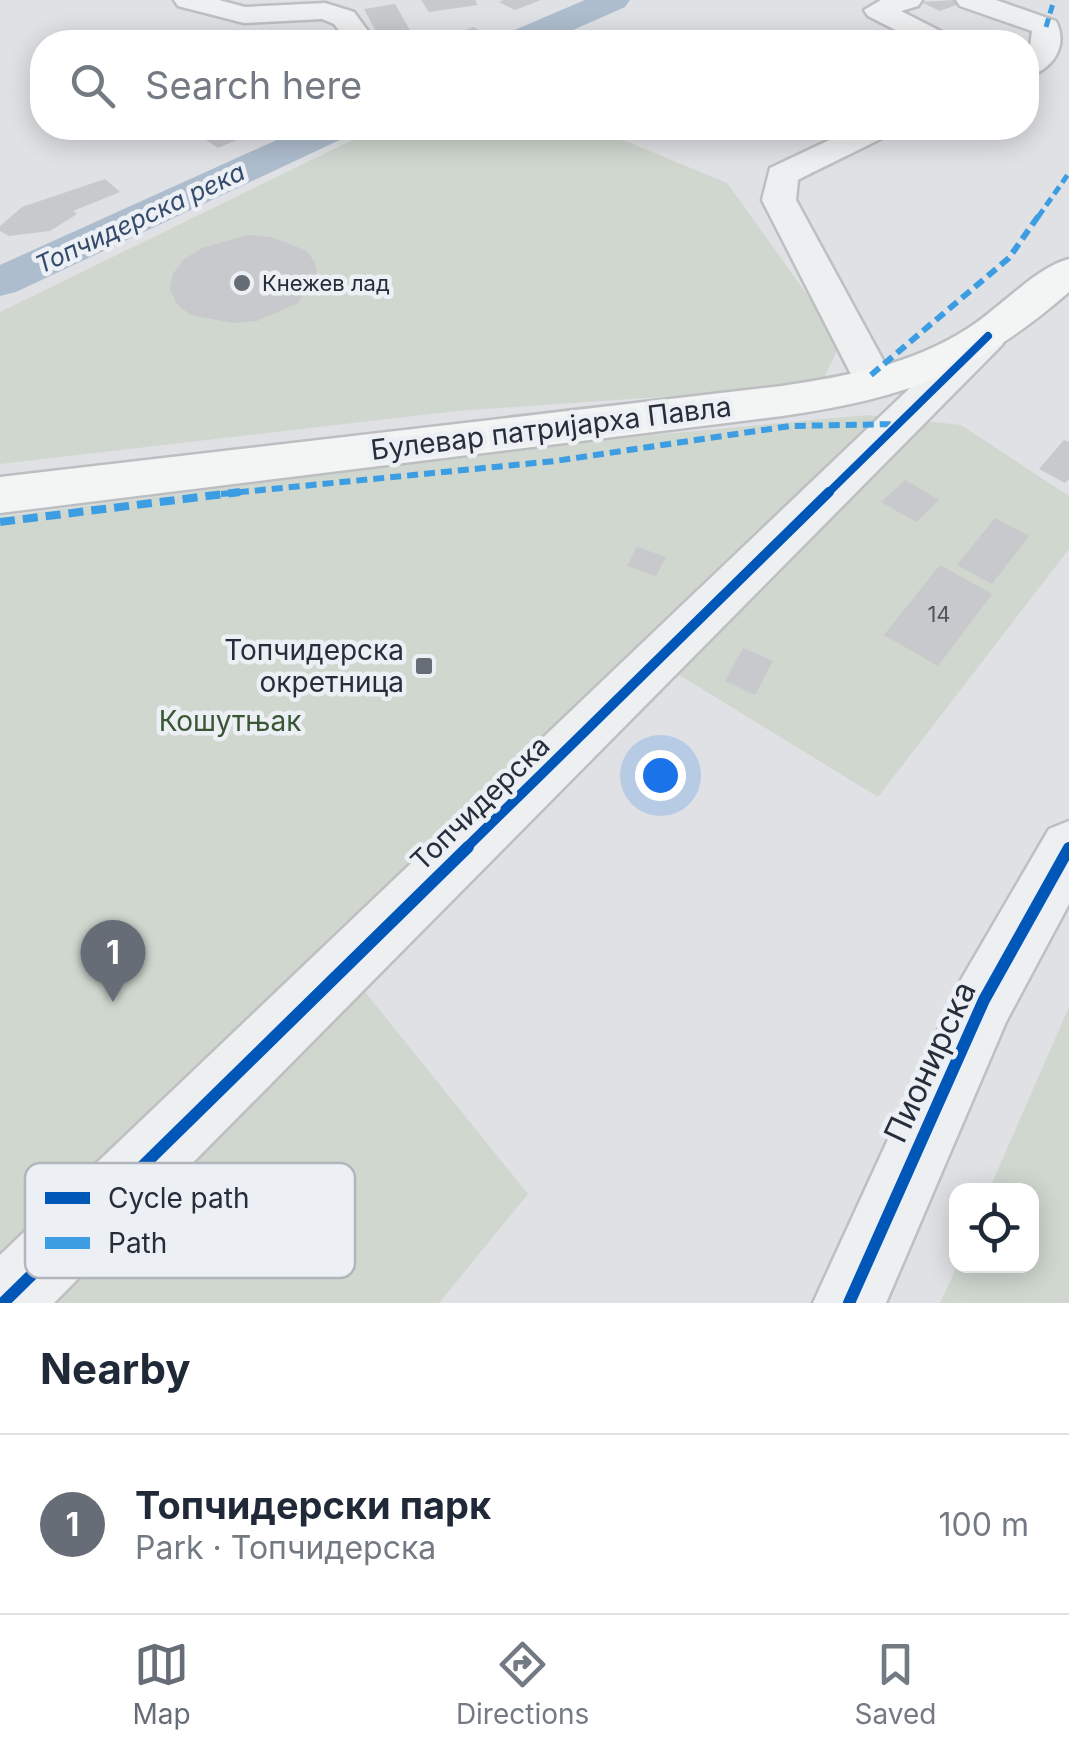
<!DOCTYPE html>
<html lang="en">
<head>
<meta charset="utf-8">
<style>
  :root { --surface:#fff; --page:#f2f2f3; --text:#1f2937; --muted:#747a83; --line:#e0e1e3; --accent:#676d76 }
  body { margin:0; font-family:Inter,sans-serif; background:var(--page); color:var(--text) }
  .controls { position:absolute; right:30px; bottom:30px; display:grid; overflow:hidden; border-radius:20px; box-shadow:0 5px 25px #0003 }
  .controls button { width:90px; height:90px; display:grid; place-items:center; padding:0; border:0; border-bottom:2px solid var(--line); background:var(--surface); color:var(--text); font:50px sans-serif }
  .you { position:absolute; left:660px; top:775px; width:35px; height:35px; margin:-25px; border:8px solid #fff; border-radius:50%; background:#1a73e8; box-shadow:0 0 0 15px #1a73e833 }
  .badge { display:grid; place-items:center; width:65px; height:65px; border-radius:50%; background:var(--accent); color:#fff; font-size:32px; font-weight:700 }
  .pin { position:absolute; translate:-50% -82px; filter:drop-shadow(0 2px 5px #0008) }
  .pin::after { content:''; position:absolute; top:52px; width:35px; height:30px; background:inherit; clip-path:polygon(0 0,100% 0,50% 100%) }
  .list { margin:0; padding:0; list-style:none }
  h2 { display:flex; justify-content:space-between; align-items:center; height:130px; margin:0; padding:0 40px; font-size:42px }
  h2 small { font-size:32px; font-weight:400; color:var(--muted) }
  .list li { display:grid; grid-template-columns:65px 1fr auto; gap:30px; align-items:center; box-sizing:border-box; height:180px; padding:0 40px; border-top:2px solid var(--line) }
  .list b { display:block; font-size:38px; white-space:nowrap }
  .list p { margin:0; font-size:32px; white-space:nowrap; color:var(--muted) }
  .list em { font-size:32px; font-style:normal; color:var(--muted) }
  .icon { flex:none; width:55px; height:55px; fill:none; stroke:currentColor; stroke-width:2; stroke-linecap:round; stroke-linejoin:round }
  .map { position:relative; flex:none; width:1069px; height:1303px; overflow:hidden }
  .search { position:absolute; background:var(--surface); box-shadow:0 5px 25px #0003; left:30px; right:30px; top:30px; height:110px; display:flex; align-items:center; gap:25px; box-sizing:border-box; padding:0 35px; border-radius:40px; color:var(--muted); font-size:38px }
  .sheet { height:310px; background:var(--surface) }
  nav { display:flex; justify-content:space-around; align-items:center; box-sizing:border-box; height:140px; border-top:2px solid var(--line); background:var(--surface); font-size:28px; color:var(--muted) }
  nav a { display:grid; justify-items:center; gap:5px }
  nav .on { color:var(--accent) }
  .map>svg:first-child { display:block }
</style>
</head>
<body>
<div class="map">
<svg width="1069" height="1303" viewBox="0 0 1069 1303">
  <rect width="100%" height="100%" fill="#dfe1e4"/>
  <g fill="#cfd7cf">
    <polygon points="377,128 594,128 727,183 841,342 820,386 457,411 0,464 0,312"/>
    <polygon points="868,415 961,425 1069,496 1069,549 878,797 637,649 327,945 528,1194 439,1303 0,1303 0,517 578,442"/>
    <polygon points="1069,1007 1069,1303 940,1303 957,1266 1032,1266 1032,1190 989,1190"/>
  </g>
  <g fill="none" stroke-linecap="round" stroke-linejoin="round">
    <g fill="#aebdce" fill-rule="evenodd">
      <polygon points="585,0 630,0 625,7 546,42 500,42 505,34"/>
      <polygon points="303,128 354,128 348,136 16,292 0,296 0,265"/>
    </g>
  </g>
  <g fill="#c7c9cc">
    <polygon points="421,0 475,0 478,5 429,12"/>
    <polygon points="541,0 515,10 499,2 504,0"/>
    <polygon points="956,0 962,3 940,11 921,2"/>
    <polygon points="395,4 411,32 379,37 364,9"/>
    <polygon points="473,27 496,38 486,42 437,42"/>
    <polygon points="221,128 265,128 218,148 200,136"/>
    <polygon points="105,179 120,192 73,211 77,214 50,231 9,236 0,231 0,226 22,207"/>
    <polygon points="248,235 272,237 307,251 315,263 317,276 298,303 257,321 233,323 190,315 176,303 170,289 173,274 184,259 202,248"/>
    <polygon points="1064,440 1069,442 1069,479 1065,483 1039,469"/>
    <polygon points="905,480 939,500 916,522 881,502"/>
    <polygon points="995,518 1029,536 992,584 957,565"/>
    <polygon points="637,547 666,557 656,576 627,566"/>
    <polygon points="940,565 992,594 938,666 884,635"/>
    <polygon points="743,648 773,661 755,695 725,681"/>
  </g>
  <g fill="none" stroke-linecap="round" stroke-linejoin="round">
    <defs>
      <g id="minor">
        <polygon points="174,0 219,0 245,7 325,3 354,12 376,42 348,42 334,24 322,19 244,23 178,6"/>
        <polygon points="881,0 922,0 918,6 901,11 950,36 954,42 919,42 868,16 864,10"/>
        <path d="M 956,0 L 996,0 L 1056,21 C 1069,47 1052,70 1026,77 L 1032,31 L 960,6 Z"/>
        <path d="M 855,128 L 899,128 C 894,134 814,171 798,180 L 796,200 L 896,384 L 890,394 L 876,397 L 862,394 L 856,384 L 762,200 L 770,168 Z"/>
        <polygon points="988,324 1002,327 1007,336 1002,345 54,1303 0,1303 0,1255 974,327"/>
        <polygon points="1069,821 1069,904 1006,1022 886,1303 813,1303 962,978 1049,829"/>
      </g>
      <path id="major" d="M 1069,259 L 1069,292 C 975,374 904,398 782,416 L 0,513 L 0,477 L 782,386 C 848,376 910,365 967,329 C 998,310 1036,267 1069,259 Z"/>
    </defs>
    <use href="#minor" stroke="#bdbfc2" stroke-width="5"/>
    <use href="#major" stroke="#bcbec1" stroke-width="5"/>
    <use href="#minor" fill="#eeeff0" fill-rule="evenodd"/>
    <use href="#major" fill="#f3f4f4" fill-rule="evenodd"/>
    <g stroke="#3d9de2" stroke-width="5" stroke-dasharray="9 5" stroke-linecap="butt">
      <polyline points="1046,27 1054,0"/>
      <polyline points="1038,217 1069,173"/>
    </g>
    <g stroke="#3d9de2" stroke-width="6" stroke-dasharray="11 6" stroke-linecap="butt">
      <polyline points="871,375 1009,258 1039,215"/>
      <polyline points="221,494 555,461 790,426 899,424"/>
    </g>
    <polyline stroke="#3d9de2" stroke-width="8" stroke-dasharray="15 8" stroke-linecap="butt" points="0,522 240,492"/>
    <defs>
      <polyline id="cycleway-far2" points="827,494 988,336"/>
      <polyline id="cycleway-far1" points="465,849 829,492"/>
      <g id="cycleway">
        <polyline points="3,1303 468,847"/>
        <polyline points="849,1303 984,1000 1069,848"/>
      </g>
    </defs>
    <use href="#cycleway-far2" stroke="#eceff4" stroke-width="12"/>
    <use href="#cycleway-far1" stroke="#eceff4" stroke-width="16"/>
    <use href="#cycleway" stroke="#eceff4" stroke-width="19"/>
    <use href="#cycleway-far2" stroke="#0057b8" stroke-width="8"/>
    <use href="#cycleway-far1" stroke="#0057b8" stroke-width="10"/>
    <use href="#cycleway" stroke="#0057b8" stroke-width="12"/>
  </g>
  <g fill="#676d76" stroke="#eceff4" stroke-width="4">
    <circle cx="242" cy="283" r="10"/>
    <rect x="414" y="656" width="20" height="20" rx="5"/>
  </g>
  <g text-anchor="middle" stroke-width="9" stroke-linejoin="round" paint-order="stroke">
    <g font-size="22" fill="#272e3b" stroke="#eceff4" text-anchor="start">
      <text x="262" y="291">Кнежев лад</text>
    </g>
    <g font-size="22" fill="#505660">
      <text x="939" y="622">14</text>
    </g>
    <g font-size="25" font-style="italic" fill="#344b6c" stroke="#eceff4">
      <text transform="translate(140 218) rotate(-25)" y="9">Топчидерска река</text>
    </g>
    <g font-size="28" fill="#272e3b" stroke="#eceff4">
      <text transform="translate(551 428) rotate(-7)" y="10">Булевар патријарха Павла</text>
      <text transform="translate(480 803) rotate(-44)" y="10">Топчидерска</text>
    </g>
    <g font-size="28" fill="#272e3b" stroke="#eceff4" text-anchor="end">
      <text x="404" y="660">Топчидерска<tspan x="404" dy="32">окретница</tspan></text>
    </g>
    <g font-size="28" fill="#3a5635" stroke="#eceff4">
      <text x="230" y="731">Кошутњак</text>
    </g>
    <g font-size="32" fill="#272e3b" stroke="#eceff4">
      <text transform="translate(930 1062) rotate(-65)" y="11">Пионирска</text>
    </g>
  </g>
  <rect x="25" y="1163" width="330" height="115" rx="15" fill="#eceff4" stroke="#b1b5bc" stroke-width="2.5"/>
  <rect x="45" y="1192" width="45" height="12" fill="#0057b8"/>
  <rect x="45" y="1237" width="45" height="12" fill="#3d9de2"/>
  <g font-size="28" fill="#272e3b">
    <text x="108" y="1208">Cycle path</text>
    <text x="108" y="1253">Path</text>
  </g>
</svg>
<div class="controls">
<button><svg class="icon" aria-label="locate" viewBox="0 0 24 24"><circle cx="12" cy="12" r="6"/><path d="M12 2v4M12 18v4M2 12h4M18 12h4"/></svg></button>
</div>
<div class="you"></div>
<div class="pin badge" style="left:113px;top:1002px">1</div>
<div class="search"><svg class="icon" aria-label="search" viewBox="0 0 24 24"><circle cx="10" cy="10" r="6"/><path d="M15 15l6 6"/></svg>Search here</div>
</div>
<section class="sheet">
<h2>Nearby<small></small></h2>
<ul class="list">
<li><span class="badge">1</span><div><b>Топчидерски парк</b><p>Park · Топчидерска</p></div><em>100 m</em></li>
</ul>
</section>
<nav>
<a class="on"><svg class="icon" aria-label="map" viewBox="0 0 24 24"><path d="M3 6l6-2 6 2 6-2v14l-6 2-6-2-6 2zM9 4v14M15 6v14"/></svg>Map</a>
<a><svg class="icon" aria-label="directions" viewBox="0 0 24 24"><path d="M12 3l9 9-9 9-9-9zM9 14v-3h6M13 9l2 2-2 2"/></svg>Directions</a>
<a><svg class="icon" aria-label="saved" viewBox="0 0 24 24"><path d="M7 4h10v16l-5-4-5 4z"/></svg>Saved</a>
</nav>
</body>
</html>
